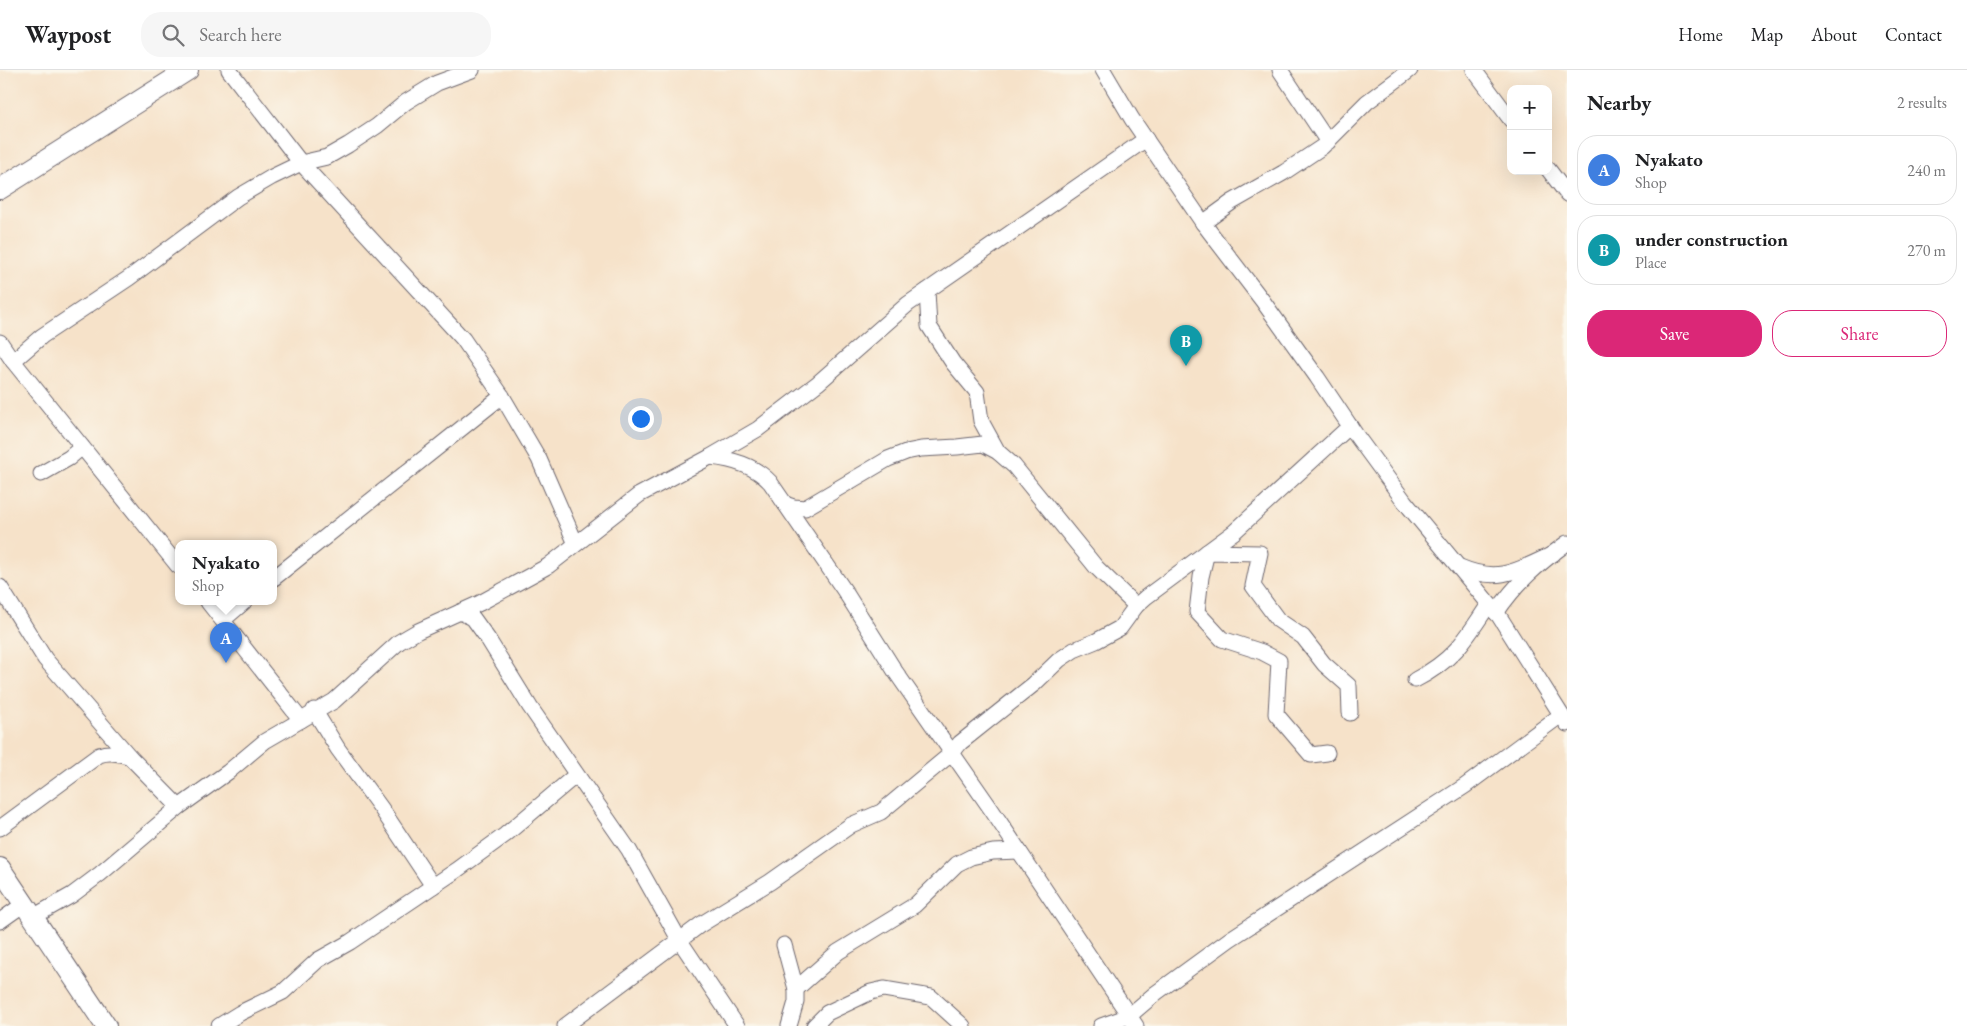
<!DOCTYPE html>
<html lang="en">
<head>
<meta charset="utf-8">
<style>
  :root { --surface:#fff; --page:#f6f6f6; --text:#202124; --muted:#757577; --line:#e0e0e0; --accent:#db2777 }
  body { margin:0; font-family:"EB Garamond",serif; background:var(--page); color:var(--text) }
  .controls { position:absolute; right:15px; top:15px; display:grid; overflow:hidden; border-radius:10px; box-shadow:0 5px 20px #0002 }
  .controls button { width:45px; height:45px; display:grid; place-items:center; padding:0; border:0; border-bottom:1px solid var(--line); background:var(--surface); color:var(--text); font:25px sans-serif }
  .you { position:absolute; left:640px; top:348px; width:18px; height:18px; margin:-12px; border:4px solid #fff; border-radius:50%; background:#1a73e8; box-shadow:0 0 0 8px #1a73e833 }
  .badge { display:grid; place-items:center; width:32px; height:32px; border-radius:50%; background:var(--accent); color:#fff; font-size:16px; font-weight:700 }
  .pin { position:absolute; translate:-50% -41px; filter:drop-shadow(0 1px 2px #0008) }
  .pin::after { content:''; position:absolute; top:26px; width:18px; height:15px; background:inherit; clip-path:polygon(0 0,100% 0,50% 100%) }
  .popup { position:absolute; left:175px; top:470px; width:102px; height:65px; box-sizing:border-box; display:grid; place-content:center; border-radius:10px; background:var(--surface); filter:drop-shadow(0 1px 4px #0005); font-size:16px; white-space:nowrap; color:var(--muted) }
  .popup b { font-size:19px; color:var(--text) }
  .popup::after { content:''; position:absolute; left:50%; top:100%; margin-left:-10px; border:10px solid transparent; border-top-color:var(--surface) }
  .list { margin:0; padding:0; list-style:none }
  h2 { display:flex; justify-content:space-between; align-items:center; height:65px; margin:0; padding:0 20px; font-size:21px }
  h2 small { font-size:16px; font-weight:400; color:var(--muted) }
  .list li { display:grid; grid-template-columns:32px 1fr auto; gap:15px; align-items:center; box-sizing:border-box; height:70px; margin:0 10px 10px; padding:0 10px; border:1px solid var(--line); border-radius:20px }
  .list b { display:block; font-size:19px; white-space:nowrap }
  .list p { margin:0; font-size:16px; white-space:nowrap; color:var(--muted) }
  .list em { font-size:16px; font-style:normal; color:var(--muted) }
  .actions { display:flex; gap:10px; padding:15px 20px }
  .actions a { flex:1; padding:11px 0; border:1px solid var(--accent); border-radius:20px; text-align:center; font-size:18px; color:var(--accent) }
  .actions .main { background:var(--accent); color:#fff }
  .icon { flex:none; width:28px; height:28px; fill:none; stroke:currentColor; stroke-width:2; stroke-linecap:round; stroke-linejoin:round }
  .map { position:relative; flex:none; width:1567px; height:956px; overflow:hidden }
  header { display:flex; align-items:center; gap:30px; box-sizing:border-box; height:70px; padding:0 25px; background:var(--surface); border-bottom:1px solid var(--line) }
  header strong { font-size:24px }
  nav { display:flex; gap:28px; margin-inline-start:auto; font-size:18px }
  .search { width:350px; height:45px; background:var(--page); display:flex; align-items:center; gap:12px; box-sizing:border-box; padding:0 18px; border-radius:20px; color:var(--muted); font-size:19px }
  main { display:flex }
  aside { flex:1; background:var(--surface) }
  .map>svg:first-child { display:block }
</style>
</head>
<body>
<header>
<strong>Waypost</strong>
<div class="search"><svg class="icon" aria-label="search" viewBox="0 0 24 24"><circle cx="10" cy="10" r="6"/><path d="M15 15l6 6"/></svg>Search here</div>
<nav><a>Home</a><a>Map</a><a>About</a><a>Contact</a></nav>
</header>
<main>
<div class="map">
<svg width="1567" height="956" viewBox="0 0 1567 956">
  <rect width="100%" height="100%" fill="#fbf7ec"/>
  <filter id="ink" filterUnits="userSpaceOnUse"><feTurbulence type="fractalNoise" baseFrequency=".02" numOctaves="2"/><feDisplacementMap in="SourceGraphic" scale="10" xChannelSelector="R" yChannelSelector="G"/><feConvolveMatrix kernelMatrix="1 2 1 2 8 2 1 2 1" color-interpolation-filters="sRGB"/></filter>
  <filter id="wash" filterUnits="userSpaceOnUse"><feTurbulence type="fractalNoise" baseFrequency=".0096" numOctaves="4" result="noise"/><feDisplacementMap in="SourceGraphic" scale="20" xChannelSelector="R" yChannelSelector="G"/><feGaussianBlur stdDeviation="1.12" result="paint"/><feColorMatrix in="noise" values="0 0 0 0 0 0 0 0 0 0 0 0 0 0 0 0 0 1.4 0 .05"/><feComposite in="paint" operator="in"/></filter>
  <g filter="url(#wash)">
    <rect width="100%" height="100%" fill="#f6e2c9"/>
  </g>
  <g filter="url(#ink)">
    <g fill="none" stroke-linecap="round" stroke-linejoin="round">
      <defs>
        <g id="street">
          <polyline points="229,0 301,93 463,269 502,326 539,389 576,474"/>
          <polyline points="1103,0 1132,49 1203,153 1262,230 1317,307 1358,368 1405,432 1499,546 1567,654"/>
          <polyline points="1280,0 1328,72"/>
          <polyline points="1474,0 1511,50"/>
          <polyline points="1548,99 1567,124"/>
          <polyline points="1203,153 1232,132 1283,103 1322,77 1367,32 1410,0"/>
          <polyline points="927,221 929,256 953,293 977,322 981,351 998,382"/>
          <polyline points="0,272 13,291 178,496"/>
          <polyline points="13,291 42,266 129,208 238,127 272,107 301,93 327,87 348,75 377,56 406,32 437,13 472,0"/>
          <path d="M 710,387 C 731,389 755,396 770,412 L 844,520 L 895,601 L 991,739 L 1136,956"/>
          <polyline points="41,404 69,388 82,377"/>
          <polyline points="785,434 794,437 805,438 888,389 906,382 921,379 957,377 983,374 998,382 1014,396 1096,497 1136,536"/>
          <path d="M 1460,497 C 1499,514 1518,500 1553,484"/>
          <polyline points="274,508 502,326"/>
          <polyline points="0,517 45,589 129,686 179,737"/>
          <polyline points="208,532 301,650"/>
          <polyline points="460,542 473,548 488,569 530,637 629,780 680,871 737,956"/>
          <path d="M 1496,543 C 1516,513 1538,494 1567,473"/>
          <polyline points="223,550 244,532"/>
          <path d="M 1415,610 C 1454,590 1466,569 1489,534"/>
          <polyline points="314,640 338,679 381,738 433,816"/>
          <polyline points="1327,683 1311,685 1276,644 1279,591 1262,582 1222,569 1197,542 1201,507 1207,482 1260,483 1253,516 1278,550 1303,567 1324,594 1349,616 1350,643"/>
          <path d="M 0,758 L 99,685 C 110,681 118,684 129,686"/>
          <polyline points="33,847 72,825 100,804 179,737 228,702 265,671 334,631 399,572 418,561 480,533 548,496 639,425 710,387 758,359 818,313 908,234 1146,69"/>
          <polyline points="0,851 24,834"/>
          <polyline points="784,875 796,919 796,932 789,956"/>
          <polyline points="796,919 838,882 915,835 957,794 971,787 993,782 1019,781"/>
          <polyline points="219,956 240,943 283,922 318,890 350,872 457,800 505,765 576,705"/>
          <polyline points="565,956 700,855 770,812 851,755 881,742 952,683 960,673 1034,614 1059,590 1074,580 1096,571 1120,558 1136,536 1146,527 1234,462 1350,356"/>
          <polyline points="814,956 827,943 871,922 884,919 931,927 963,956"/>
          <polyline points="1101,956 1129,946 1156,923 1230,869 1465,716 1561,645"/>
        </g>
        <g id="secondary">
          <polyline points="0,119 188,0"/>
          <polyline points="0,798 106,956"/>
        </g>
      </defs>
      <use href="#street" stroke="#6c656d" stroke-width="17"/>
      <use href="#secondary" stroke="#6c656d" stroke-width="22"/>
      <use href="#street" stroke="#fff" stroke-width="15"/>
      <use href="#secondary" stroke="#fff" stroke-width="20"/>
    </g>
  </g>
</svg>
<div class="controls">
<button>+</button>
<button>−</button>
</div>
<div class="you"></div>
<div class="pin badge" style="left:226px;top:593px;background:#3f7fe0">A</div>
<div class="popup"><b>Nyakato</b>Shop</div>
<div class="pin badge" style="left:1186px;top:296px;background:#0f9aa8">B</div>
</div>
<aside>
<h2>Nearby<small>2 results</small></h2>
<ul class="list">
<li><span class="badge" style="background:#3f7fe0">A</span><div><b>Nyakato</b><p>Shop</p></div><em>240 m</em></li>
<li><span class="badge" style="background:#0f9aa8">B</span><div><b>under construction</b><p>Place</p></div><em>270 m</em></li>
</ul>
<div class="actions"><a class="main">Save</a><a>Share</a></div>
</aside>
</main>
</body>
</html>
